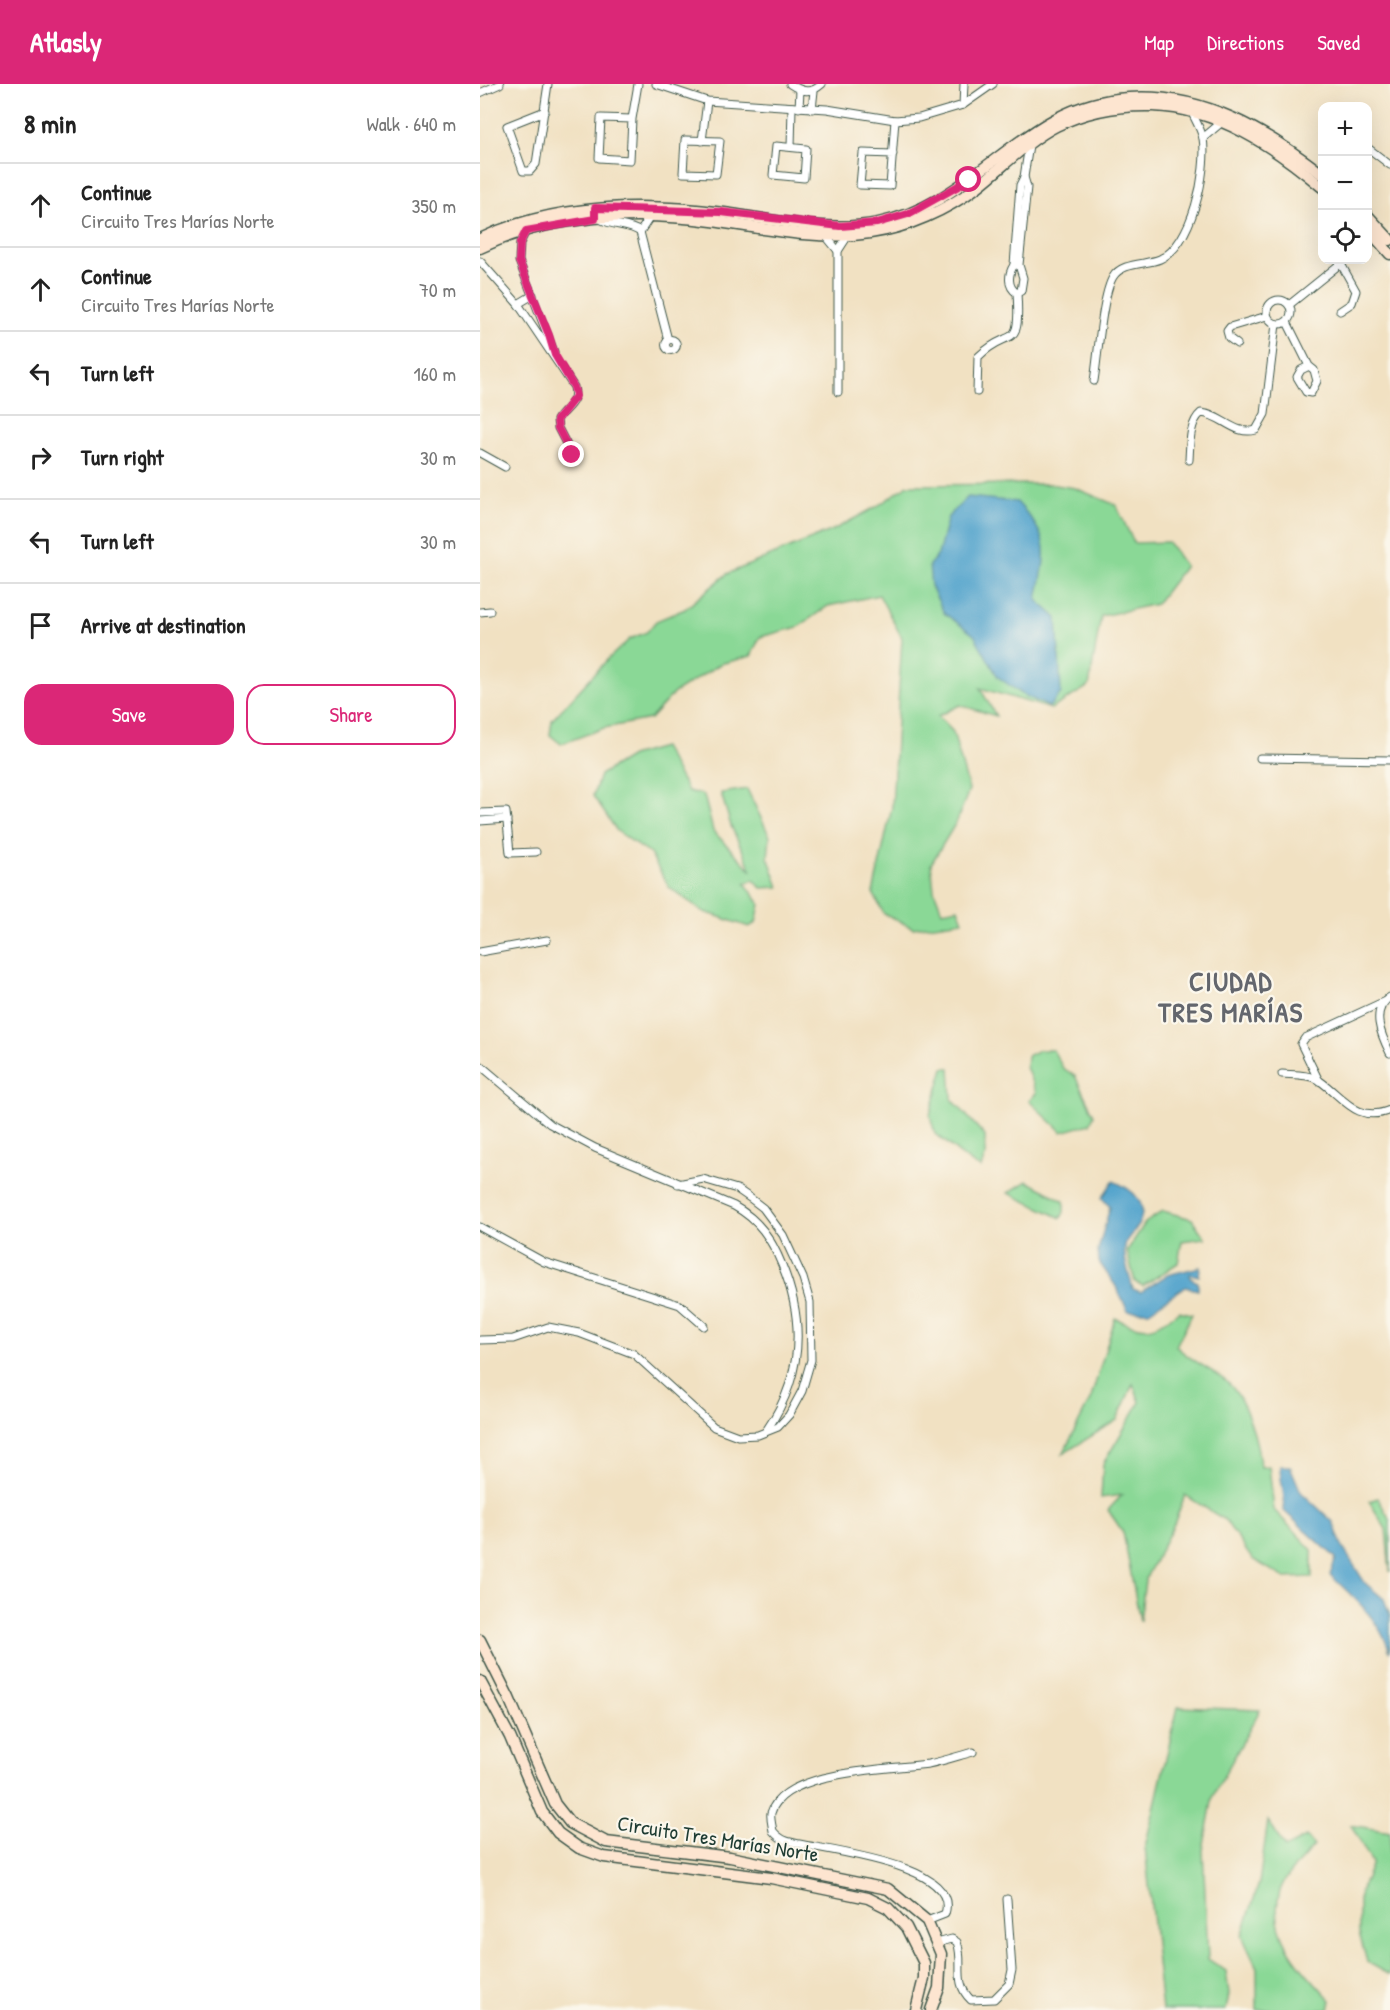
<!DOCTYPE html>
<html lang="en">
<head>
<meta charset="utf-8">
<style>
  :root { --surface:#fff; --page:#f6f6f6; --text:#222; --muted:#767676; --line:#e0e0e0; --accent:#db2777 }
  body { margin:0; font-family:"Patrick Hand",sans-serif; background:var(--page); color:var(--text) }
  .controls { position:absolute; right:18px; top:18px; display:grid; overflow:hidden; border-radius:12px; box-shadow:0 6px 24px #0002 }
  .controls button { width:54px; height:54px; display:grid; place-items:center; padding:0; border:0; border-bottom:2px solid var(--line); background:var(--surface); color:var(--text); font:30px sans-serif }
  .stop { position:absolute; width:18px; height:18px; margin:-14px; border:4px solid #db2777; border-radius:50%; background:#fff }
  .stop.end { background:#db2777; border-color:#fff; box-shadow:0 2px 6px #0008 }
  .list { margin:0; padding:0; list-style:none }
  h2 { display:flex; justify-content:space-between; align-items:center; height:78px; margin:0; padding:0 24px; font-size:26px }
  h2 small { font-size:20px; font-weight:400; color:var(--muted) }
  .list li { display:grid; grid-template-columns:39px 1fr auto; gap:18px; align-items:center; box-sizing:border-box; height:84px; padding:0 24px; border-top:2px solid var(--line) }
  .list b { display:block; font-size:22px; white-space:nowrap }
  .list p { margin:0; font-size:20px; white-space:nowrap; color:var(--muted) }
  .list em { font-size:20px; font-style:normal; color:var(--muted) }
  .actions { display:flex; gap:12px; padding:18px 24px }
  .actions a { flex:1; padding:14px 0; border:2px solid var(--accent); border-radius:18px; text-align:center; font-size:21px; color:var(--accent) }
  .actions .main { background:var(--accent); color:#fff }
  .icon { flex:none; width:33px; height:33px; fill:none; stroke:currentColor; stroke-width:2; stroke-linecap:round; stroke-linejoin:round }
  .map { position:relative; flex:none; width:910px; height:1926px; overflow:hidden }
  header { display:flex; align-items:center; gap:36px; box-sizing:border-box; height:84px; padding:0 30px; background:var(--accent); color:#fff }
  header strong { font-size:28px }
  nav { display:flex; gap:33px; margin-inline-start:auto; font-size:21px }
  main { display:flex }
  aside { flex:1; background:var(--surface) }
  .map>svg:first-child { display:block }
</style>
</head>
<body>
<header>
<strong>Atlasly</strong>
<nav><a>Map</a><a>Directions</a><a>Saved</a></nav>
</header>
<main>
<aside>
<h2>8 min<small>Walk · 640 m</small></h2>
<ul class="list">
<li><svg class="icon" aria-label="ahead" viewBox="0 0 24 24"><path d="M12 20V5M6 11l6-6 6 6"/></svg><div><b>Continue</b><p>Circuito Tres Marías Norte</p></div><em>350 m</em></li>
<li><svg class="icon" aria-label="ahead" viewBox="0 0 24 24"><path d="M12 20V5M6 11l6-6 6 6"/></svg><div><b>Continue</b><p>Circuito Tres Marías Norte</p></div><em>70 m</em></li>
<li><svg class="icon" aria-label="left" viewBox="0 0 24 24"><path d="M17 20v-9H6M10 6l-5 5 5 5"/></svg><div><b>Turn left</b></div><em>160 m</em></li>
<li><svg class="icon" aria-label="right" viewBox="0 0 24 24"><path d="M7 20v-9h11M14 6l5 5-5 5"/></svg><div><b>Turn right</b></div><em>30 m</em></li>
<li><svg class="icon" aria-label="left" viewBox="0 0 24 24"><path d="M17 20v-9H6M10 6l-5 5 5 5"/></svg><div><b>Turn left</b></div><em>30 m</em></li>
<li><svg class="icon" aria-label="arrive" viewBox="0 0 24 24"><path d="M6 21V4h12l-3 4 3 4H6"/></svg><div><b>Arrive at destination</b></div></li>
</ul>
<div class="actions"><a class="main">Save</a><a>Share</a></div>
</aside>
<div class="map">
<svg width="910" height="1926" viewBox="0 0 910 1926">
  <rect width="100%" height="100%" fill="#fbf7ec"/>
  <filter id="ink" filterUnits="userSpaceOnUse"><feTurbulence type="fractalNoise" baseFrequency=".0167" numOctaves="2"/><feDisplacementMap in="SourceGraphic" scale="12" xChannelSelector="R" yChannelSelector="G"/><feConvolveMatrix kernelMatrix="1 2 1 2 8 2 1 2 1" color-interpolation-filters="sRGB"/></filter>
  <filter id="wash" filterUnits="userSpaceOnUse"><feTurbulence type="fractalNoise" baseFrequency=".008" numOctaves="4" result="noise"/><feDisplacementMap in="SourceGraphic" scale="24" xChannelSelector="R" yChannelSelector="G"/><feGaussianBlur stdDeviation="1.35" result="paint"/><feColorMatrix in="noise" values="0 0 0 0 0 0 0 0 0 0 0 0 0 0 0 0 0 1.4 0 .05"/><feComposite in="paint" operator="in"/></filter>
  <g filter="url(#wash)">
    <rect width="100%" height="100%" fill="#f1e1c2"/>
    <g fill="#8ad896" stroke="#548a65" stroke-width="1.5">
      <polygon points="569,400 595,404 636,421 654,459 688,458 705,482 676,520 621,532 609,602 571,625 500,604 516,632 480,621 458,632 473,648 489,706 477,737 451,780 454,806 462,827 478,824 483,837 433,844 404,830 393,809 412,723 422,554 399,511 348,522 318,543 280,553 271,572 240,580 194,609 170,635 124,644 81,660 70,651 72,636 127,576 150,555 167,548 176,537 205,525 247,490 353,446 396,423 428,401"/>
      <polygon points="183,663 208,707 224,711 233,747 272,787 251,742 241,709 267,705 290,753 288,773 299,803 281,804 274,796 265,799 280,820 276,839 269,843 222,827 189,803 170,770 137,747 113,712 120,691 151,672"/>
      <polygon points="559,966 573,966 583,984 595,992 614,1031 610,1040 582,1048 549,1017 556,1009 546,983 547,972"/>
      <path d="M 464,984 L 470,984 L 472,1015 L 505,1052 L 505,1072 L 501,1084 C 483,1076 472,1061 455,1050 L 450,1031 Z"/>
      <polygon points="547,1097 584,1117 584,1128 581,1134 528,1109"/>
      <polygon points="683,1127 712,1135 725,1154 702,1157 698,1179 663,1202 655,1198 647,1167 665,1139"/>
      <path d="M 699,1227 L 712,1230 L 696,1262 C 711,1278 733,1285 749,1300 C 766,1316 779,1360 780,1383 L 789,1382 L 794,1426 L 832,1466 L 832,1493 L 805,1494 L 772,1475 L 745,1436 L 705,1411 L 694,1440 L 665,1496 L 660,1537 L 643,1448 L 628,1426 L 642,1411 L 621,1414 L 623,1380 L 660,1318 L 653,1300 L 637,1336 L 583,1370 L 611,1314 L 635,1234 C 664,1249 673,1247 699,1227 Z"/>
      <polygon points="898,1414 910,1436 910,1488 906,1445 889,1417"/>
      <polygon points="698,1623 780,1626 733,1712 723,1766 728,1875 746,1887 749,1910 746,1926 682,1926 665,1763"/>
      <path d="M 788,1737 L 805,1764 L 826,1753 L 834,1762 C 823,1775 805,1791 800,1807 C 786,1851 824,1887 851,1916 L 849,1926 L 777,1926 L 777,1884 L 762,1852 L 779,1799 Z"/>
      <polygon points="871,1741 910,1748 910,1891 887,1878 879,1849 879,1811 892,1779"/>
    </g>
    <g fill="#51a3cc" stroke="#387080" stroke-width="1.5">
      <path d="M 488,413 L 537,418 C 573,456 566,468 557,516 L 577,534 L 581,609 L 569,623 L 542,610 L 518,593 L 494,551 L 464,529 L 451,502 L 449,481 L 458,471 L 468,433 Z"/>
      <path d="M 633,1097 C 653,1105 671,1120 657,1143 C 654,1148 648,1153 646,1158 C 641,1171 650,1192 653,1205 L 661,1208 L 687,1191 L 720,1183 L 719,1192 L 710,1190 L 711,1195 L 718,1198 L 718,1206 L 705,1203 L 669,1227 L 648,1227 L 635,1201 L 619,1178 L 618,1166 L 630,1123 L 622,1114 Z"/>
      <path d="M 800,1382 L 810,1382 L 821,1408 L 853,1438 L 863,1464 L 885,1499 L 904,1515 L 910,1531 L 910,1568 C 899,1535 874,1513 850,1491 L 856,1474 L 804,1427 C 806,1412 800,1398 800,1382 Z"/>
    </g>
  </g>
  <g filter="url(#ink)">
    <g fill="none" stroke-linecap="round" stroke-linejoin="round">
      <defs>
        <g id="street">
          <polyline points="176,0 227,17 347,25 415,36 439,34 483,21 513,0"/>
          <path d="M 310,0 C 322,8 331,10 342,0"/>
          <polyline points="0,9 20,0"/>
          <polyline points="483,21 484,0"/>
          <polyline points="319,24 320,6"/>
          <polyline points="332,25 334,7"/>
          <polyline points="65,27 27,42 43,87 50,87 56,80 68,0"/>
          <polyline points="152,35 121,34 119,74 150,76 152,35 158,0"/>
          <polyline points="723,54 742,38"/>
          <polygon points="205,56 240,57 236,90 203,89"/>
          <polyline points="222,57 227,17"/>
          <polygon points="296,62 326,65 324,94 293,91"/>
          <polyline points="311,63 312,23"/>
          <polyline points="888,64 910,81"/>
          <polyline points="413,70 383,69 380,101 410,102 415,36"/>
          <path d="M 120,135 C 133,143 148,139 160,148 L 188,256"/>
          <polyline points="46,147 40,159 39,177 74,268"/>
          <polyline points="160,148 170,133"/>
          <polyline points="345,151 358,167"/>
          <path d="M 0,177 L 38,220 L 94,303 C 98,320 85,323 77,336 L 78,344 L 92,371"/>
          <polyline points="534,181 540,101 544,93 549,61"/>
          <path d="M 539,181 L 534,181 C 528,190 527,203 537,209 L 541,207 L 543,194 L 539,181 L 547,103 L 544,93"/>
          <circle cx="799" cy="228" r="12"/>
          <polyline points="38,220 53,211"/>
          <polyline points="809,221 865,176"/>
          <polyline points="860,227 872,219 876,207 861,180"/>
          <polyline points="807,238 829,282 834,286 837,297 831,309 826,308 817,293 821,286 829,282"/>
          <circle cx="191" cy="261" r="5.5"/>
          <polyline points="757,260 749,254 747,247 750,243 787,232"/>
          <path d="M 614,297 C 618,273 622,211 633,193 C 642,178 666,181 680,175 C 712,161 728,87 723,54 C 721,46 716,37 712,29"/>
          <polyline points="358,308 358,167 369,150"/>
          <path d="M 497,308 L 498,273 C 530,241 541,270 537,209"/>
          <polyline points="0,369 25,383"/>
          <path d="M 709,376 C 710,361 709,339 721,329 C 743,331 754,352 776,346 L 785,330 L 796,240"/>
          <polyline points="0,528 10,527"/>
          <polyline points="780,674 910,676"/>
          <polyline points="0,729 26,728 30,769 56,768"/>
          <polyline points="0,737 27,735"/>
          <polyline points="0,868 67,856"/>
          <path d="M 910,913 C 890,926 901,951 910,969"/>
          <path d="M 0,981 L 70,1040 L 115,1064 L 254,1122 C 279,1136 291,1154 302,1181 C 326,1239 322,1295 286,1347"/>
          <path d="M 802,990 C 814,991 829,990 840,997 C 863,1013 877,1040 910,1026"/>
          <polyline points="839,997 821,960 825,954 903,918"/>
          <polyline points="0,1143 64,1178 200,1221 224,1242"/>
          <polyline points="0,1256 33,1255 68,1243 99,1249 154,1270 234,1343 258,1352 278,1351 298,1343 309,1331 322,1307 331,1276 330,1218 323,1194 303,1151 283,1124 270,1114 257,1105 223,1095 198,1100"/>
          <path d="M 447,1837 L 465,1830 C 482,1778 336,1766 307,1757 C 301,1755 297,1752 293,1747 C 292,1741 290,1734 291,1729 C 303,1686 413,1685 448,1680 C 464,1677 478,1672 493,1668"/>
          <path d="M 457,1859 L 472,1855 L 477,1858 C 485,1879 472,1898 491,1916 L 514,1915 L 529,1900 L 532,1886 L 527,1815"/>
        </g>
        <g id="secondary">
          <polyline points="888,132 910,156"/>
          <polyline points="888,145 910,170"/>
          <path d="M 0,155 C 75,119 163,118 244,129 C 294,136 348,149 398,139 C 496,120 544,19 649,14 C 723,9 786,47 842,90"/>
          <path d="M 0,164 C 69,130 157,127 232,137 C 283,144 338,157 390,149 C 427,144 467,126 497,103 C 523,83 547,57 576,42 C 606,27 640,21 673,22 C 737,24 795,63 842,103"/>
          <polyline points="0,1556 29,1614 75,1720 90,1739 126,1758 250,1773 408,1805 447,1837 461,1870 459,1904 451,1926"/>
          <polyline points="0,1597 30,1653 62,1728 78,1749 99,1764 124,1773 291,1794 388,1814 408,1824 426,1843 444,1879 444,1894 436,1926"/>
        </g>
      </defs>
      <use href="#street" stroke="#3e5649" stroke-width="9"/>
      <use href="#secondary" stroke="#3e5649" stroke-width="13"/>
      <use href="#street" stroke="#fff" stroke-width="7"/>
      <use href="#secondary" stroke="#fde5d0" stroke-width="10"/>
    </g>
  </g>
  <g fill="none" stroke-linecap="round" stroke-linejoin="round" filter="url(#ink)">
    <polyline stroke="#db2777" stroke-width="8" points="92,371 78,344 77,336 96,312 94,303 75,271 69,251 39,177 40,159 46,147 115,135 115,124 241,128 360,142 397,139 428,130 489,96"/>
  </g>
  <g text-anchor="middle" stroke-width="4.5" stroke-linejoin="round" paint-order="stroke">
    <g font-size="21" fill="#1f3d34" stroke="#fbf7ec">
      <text transform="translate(238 1755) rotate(9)" y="7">Circuito Tres Marías Norte</text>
    </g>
    <g font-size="27" font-weight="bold" letter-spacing="1.5" fill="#63666d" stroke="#fbf7ec">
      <text x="751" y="907">CIUDAD<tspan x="751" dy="31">TRES MARÍAS</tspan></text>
    </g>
  </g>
</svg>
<div class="controls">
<button>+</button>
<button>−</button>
<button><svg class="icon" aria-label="locate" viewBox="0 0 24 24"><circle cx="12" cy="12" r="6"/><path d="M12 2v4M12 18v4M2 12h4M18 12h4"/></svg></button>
</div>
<div class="stop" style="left:489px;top:96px"></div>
<div class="stop end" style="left:92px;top:371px"></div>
</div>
</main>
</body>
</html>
